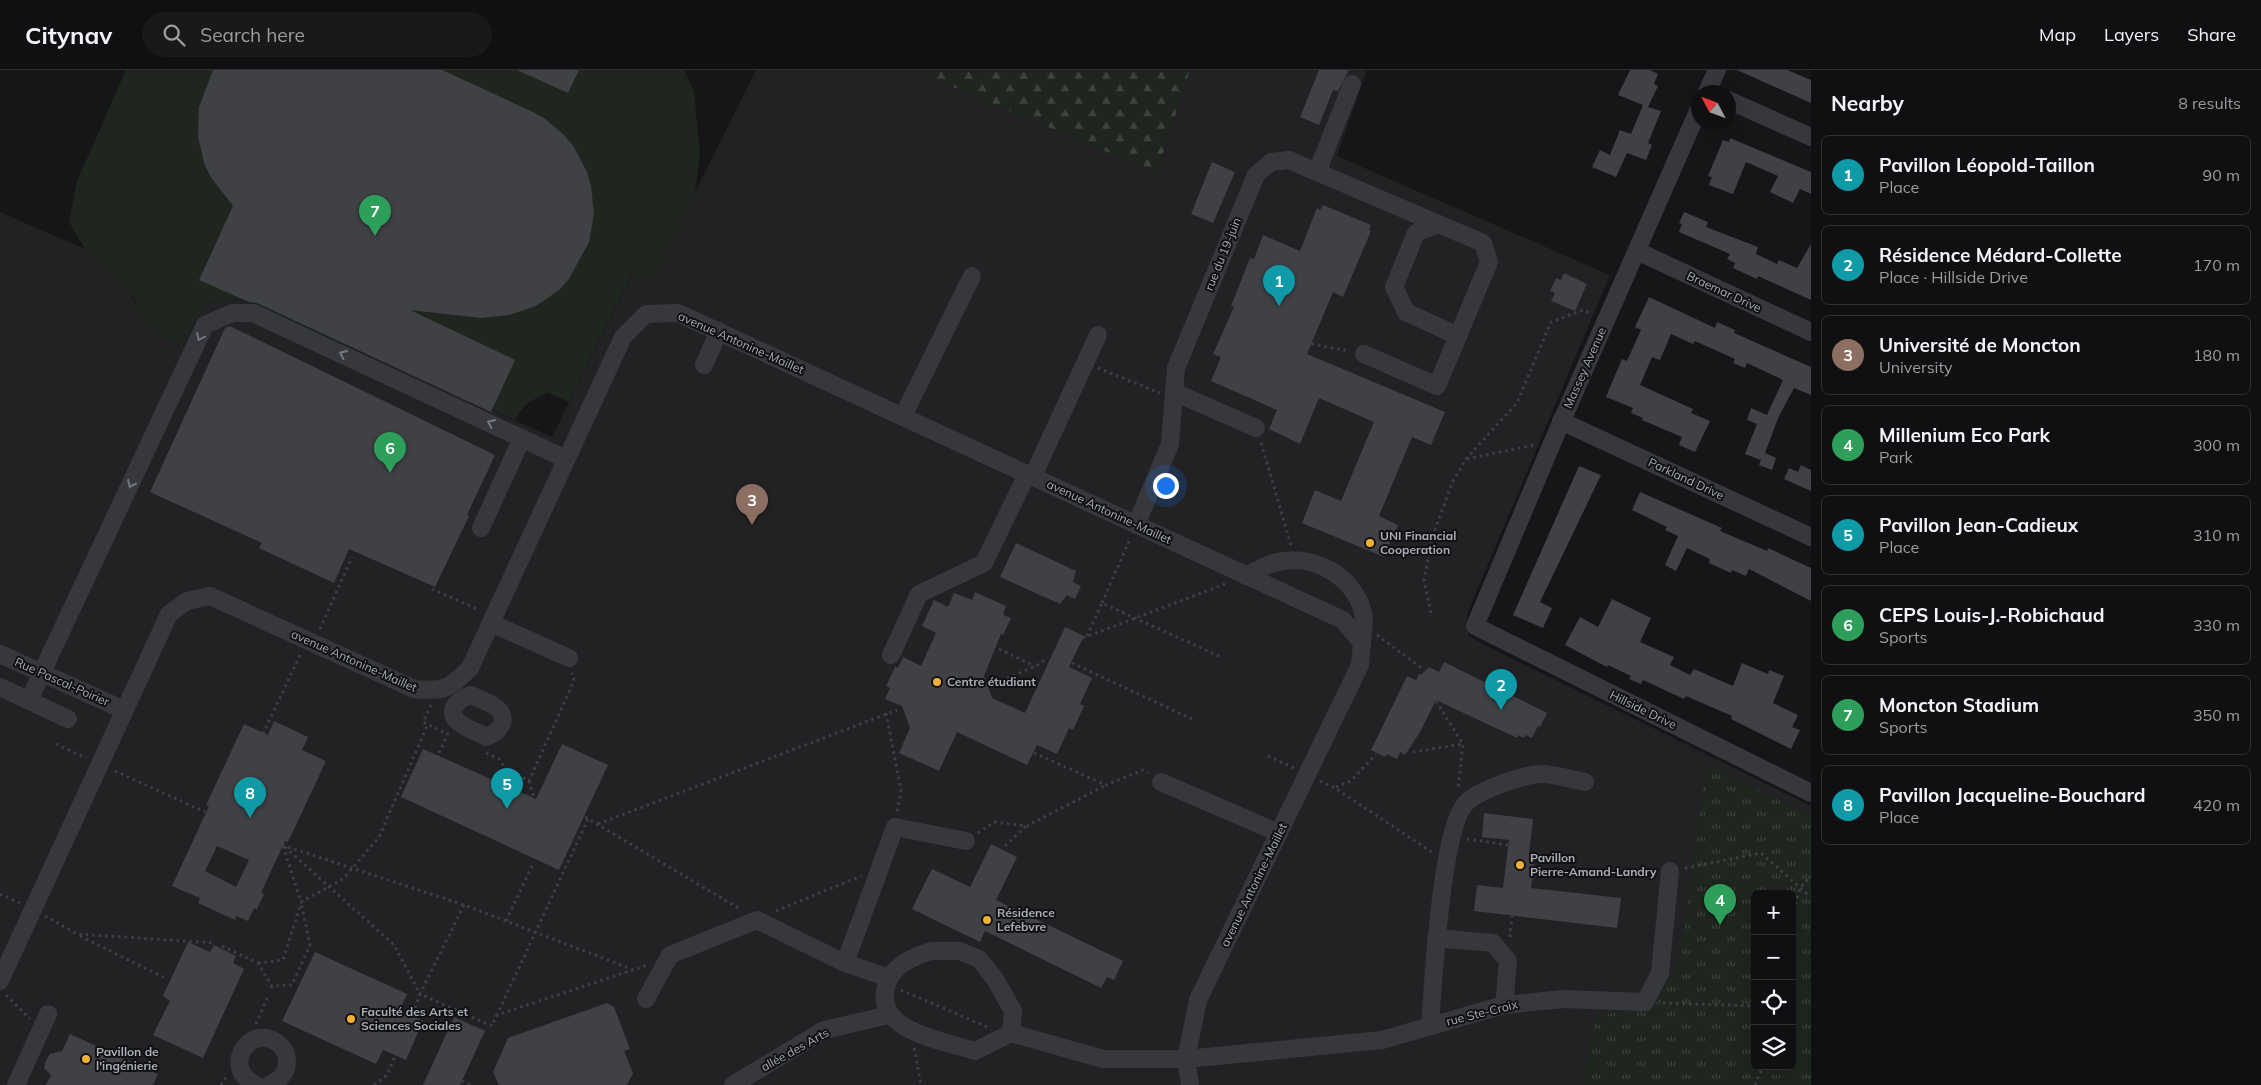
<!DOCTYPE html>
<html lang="en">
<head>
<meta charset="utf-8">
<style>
  :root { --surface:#101012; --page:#19191b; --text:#f1f3f6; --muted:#9c9d9f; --line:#303032; --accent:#f2b134 }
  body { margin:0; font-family:Mulish,sans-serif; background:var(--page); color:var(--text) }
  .controls { position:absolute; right:15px; bottom:15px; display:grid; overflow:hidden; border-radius:8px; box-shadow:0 5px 20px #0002 }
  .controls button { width:45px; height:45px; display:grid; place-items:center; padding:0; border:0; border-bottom:1px solid var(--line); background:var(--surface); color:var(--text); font:25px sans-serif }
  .compass { position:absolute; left:1691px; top:15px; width:45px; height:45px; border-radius:50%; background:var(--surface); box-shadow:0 5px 20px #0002; rotate:311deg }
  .you { position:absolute; left:1165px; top:415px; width:18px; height:18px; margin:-12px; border:4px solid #fff; border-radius:50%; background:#1a73e8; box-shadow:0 0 0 8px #1a73e833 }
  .badge { display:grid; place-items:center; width:32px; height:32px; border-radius:50%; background:var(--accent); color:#fff; font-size:16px; font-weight:700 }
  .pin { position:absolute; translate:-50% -41px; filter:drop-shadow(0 1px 2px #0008) }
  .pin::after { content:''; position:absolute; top:26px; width:18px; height:15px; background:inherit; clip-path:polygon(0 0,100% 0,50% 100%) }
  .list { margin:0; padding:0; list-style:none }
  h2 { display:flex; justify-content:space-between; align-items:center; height:65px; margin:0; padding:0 20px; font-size:21px }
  h2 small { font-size:16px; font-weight:400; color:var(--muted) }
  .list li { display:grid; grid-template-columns:32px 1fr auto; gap:15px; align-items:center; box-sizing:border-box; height:80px; margin:0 10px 10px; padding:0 10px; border:1px solid var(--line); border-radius:8px }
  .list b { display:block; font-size:19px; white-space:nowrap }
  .list p { margin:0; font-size:16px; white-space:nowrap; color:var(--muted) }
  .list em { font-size:16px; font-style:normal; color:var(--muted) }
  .icon { flex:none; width:28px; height:28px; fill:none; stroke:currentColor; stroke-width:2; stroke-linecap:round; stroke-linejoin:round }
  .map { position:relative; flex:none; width:1811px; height:1015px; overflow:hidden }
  header { display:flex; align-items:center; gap:30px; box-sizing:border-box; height:70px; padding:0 25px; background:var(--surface); border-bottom:1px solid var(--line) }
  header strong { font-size:24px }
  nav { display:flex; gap:28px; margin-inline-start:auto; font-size:18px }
  .search { width:350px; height:45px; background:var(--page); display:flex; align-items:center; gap:12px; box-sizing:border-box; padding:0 18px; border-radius:28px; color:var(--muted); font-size:19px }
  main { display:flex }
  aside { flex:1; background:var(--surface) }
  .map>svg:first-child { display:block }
</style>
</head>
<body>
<header>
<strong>Citynav</strong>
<div class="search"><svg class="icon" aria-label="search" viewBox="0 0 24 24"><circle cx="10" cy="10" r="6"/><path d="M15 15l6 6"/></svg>Search here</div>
<nav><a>Map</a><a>Layers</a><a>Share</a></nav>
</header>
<main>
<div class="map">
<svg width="1811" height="1015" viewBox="0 0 1811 1015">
  <defs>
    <pattern id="forest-firs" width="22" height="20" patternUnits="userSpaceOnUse" patternTransform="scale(1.25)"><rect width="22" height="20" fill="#1e261f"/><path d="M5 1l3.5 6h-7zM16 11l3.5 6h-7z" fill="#3c433d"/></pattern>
    <pattern id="park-tufts" width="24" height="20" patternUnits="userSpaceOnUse" patternTransform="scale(1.25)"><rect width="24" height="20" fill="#1e261f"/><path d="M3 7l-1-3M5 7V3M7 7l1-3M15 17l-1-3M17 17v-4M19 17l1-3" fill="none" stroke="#3c433d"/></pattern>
  </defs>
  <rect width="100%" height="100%" fill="#161618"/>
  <path fill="#222225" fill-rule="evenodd" d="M 756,0 L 913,0 L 1157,103 L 1190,0 L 1367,0 L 1337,86 L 1610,205 L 1467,544 L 1468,565 L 1483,574 L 1811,736 L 1811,1015 L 0,1015 L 0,142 L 85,179 L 126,219 L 141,241 L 150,260 L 183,276 L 196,249 L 209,233 L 242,229 L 552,367 L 632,205 L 650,213 ZM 1755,824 L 1792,824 L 1792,996 L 1755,996 Z"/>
  <polygon fill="url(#forest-firs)" points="913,0 1190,0 1157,103"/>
  <path fill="url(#park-tufts)" fill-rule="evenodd" d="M 1706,694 L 1811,746 L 1811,1015 L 1583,1015 L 1596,946 L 1654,937 L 1680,887 ZM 1755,824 L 1792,824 L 1792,996 L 1755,996 Z"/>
  <path fill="#1e261f" d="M 126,0 L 684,0 L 694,21 L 700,85 L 695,123 L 650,213 L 631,206 L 569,332 L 548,323 C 532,329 523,335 515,350 L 242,229 L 209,233 L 196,249 L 183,276 L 149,260 L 134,229 L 85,179 L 69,152 L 77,111 Z"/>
  <g fill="#404145" fill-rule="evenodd">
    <polygon points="213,0 442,0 531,41 544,48 565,66 574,77 587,102 591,116 594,144 589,172 569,209 559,220 536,236 509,245 481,248 410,240 515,290 491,342 257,233 249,232 199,210 233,136 210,106 204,93 198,66 199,37"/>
    <polygon points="517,0 579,0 568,23"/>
    <polygon points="1319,0 1349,0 1338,21 1333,20 1319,55 1300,47"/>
    <polygon points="1630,0 1650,0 1658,4 1654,14 1658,16 1648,37 1661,41 1648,73 1652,75 1646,90 1627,83 1616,107 1592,97 1600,80 1610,85 1620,60 1631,64 1643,35 1618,25"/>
    <polygon points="1737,0 1787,0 1811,10 1811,33"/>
    <polygon points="1730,68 1811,102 1811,124 1800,119 1793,133 1770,122 1778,106 1746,92 1733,124 1709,115 1712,107 1708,106 1723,70 1729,72"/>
    <polygon points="1212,92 1235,102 1213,153 1191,144"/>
    <polygon points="1323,135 1371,155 1369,160 1371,161 1343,227 1333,222 1307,284 1445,342 1431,375 1412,367 1379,446 1398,455 1384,487 1302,453 1315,420 1341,431 1374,352 1319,328 1300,374 1269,359 1277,340 1211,311 1221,287 1213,284 1234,237 1231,236 1250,188 1254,189 1263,165 1300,181 1317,138 1320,140"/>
    <polygon points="1684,142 1708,152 1706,157 1758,177 1756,184 1777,194 1779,190 1797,198 1811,174 1811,230 1758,206 1757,209 1733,198 1735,193 1727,189 1730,184 1679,162 1682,154 1679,153"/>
    <polygon points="1564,203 1587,214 1575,241 1551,231 1555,223 1550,221 1556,208 1561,210"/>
    <polygon points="1649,227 1715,258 1717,252 1735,260 1734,263 1811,297 1811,325 1794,318 1779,346 1765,383 1776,388 1772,400 1759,395 1761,390 1745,384 1757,354 1747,350 1751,338 1767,345 1783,310 1747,293 1745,298 1733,293 1735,289 1695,271 1693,274 1671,264 1660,290 1652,287 1640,315 1693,339 1691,343 1710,351 1695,382 1679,375 1682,367 1642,350 1643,348 1631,343 1633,338 1606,327 1622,289 1627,291 1641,260 1635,257"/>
    <polygon points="230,256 495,385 467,445 469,446 435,517 349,479 334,513 259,478 262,473 150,422 225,258"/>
    <polygon points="1801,395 1811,400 1811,421 1784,409 1789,398 1798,402"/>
    <polygon points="1579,396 1601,405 1540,532 1552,538 1543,558 1513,545"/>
    <polygon points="1640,422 1722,458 1720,461 1767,481 1768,478 1811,498 1811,531 1749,499 1746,506 1732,500 1731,503 1709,493 1710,489 1687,478 1676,501 1665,495 1678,466 1665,460 1667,457 1632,440"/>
    <polygon points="1016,473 1076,501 1073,512 1081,516 1075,529 1067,525 1060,534 1000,507"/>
    <polygon points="975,522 1006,536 1003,545 1011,548 1003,565 1001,564 984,606 992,628 1025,643 1065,557 1084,566 1069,597 1092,608 1080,634 1084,636 1073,660 1069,658 1057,684 1037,675 1027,695 957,662 939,701 899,683 910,658 902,636 885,629 890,618 886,616 895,597 898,598 903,587 921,596 936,563 922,556 934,530 948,537 954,523 972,530"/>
    <polygon points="1612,529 1651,548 1640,572 1674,587 1670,595 1690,605 1694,599 1733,616 1742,593 1768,604 1769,600 1784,606 1773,633 1798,645 1792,657 1800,660 1791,679 1731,649 1732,646 1686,626 1684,629 1643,610 1641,614 1629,609 1631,606 1608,595 1607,597 1565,575 1580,547 1598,557"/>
    <polygon points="1444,592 1547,643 1540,657 1538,656 1532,668 1526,665 1524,668 1518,665 1517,668 1436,630 1420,662 1405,685 1400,682 1397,689 1387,684 1385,687 1371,680 1407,606 1416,610 1419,604 1421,605 1429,597 1439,602"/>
    <path d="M 274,651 L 308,667 L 302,680 L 326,691 L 288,772 L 285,771 L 261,823 L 264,824 L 257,839 L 254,838 L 248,851 L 236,846 L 235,850 L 198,833 L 200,828 L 172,816 L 209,736 L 206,735 L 244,654 L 268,665 ZM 217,776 L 249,790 L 236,817 L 205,801 Z"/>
    <polygon points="562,674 608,695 559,800 401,727 423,679 536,729"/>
    <polygon points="1484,743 1533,749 1529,783 1535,784 1531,818 1621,828 1617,858 1474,841 1477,815 1503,818 1509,770 1482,767"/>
    <polygon points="991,774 1017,787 996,830 1123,891 1114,910 1107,907 1101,918 985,861 980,872 912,839 932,799 970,817"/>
    <polygon points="188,872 210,882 214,875 236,886 233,893 244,899 203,988 153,965 170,931 163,926"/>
    <polygon points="315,882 407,924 400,940 423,951 406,990 383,980 376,994 282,951"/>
    <polygon points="607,933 614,937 630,979 624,981 633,1003 627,1015 499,1015 493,1002 508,968"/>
    <polygon points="454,947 485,961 460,1015 423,1015"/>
    <polygon points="70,964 158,1004 153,1015 46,1015 51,1005 44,998 46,991 50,984 62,981"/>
  </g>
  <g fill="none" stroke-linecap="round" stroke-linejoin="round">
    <g stroke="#3d3f44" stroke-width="3" stroke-dasharray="2.5 4" stroke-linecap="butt">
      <polyline points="1286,269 1349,281"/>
      <polyline points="1098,298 1160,323"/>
      <polyline points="1261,373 1291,475"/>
      <polyline points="1467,389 1534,375"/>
      <polyline points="432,519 479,540"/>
      <polyline points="1102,533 1130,469"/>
      <polyline points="1431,543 1424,510 1433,465 1452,413 1466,389 1517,333 1551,252 1583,240 1592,244"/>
      <polyline points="320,559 352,487"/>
      <polyline points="1377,565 1423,599"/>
      <polyline points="1087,566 1102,533 1221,587"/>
      <polyline points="1083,568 1225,514"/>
      <polyline points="999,579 1035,596"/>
      <polyline points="1072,593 1192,649"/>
      <polyline points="989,616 1036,596 1048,588"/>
      <polyline points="1436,631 1463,674 1458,719"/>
      <polyline points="431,635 423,652 445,663"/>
      <polyline points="886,643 901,720 897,743"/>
      <polyline points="263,664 301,583"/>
      <polyline points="56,674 86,688"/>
      <polyline points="1413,682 1463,674"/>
      <polyline points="439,683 448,663"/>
      <polyline points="486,683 499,689 504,697 529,711 574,611 572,603"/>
      <polyline points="1034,683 1106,715 1143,700 1148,703"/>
      <polyline points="1268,686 1294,698"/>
      <polyline points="115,701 205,742"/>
      <polyline points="529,711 535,731"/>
      <polyline points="1320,711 1335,718 1433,783"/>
      <polyline points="1336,717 1351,711 1376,684"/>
      <polyline points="585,747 740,839"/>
      <polyline points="588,749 497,945 633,900"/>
      <polyline points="598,754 897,640"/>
      <polyline points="978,763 994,752 1027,756 1106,715"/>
      <polyline points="1467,769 1508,775"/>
      <polyline points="282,775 464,835 634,900 647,895"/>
      <polyline points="283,776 301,832 343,809 379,767 428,654"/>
      <polyline points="1005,776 1026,756"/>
      <polyline points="285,777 394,875 420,924 412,945"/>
      <polyline points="1685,798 1761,783 1806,823 1811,824"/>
      <polyline points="0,824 20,833"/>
      <polyline points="464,835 420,924 492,956 497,945"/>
      <polyline points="776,841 861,806"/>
      <polyline points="45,846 77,864 215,873"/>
      <polyline points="1792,847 1800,818 1811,806"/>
      <polyline points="506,851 534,792"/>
      <polyline points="80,866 167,909"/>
      <polyline points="1510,867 1512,846"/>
      <polyline points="222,876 258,893 272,916"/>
      <polyline points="258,893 283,890 301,833"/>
      <polyline points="271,918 272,916 292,915 310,875 301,832"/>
      <polyline points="901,920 987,957"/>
      <polyline points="6,925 30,949"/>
      <polyline points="1663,933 1755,936"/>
      <polyline points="256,954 268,926"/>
      <polyline points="914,978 921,1015"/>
      <polyline points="462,1011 470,1015"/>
      <polyline points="221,1015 227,1005"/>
      <polyline points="374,1015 387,1005 395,986"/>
      <polyline points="1755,1015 1763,996"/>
    </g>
    <g stroke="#37383d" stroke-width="18">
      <polyline points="1707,22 1717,0"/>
      <polyline points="1728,30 1811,67"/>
      <polyline points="1698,41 1553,371 1475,556 1811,723"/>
      <polyline points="1317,102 1352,14"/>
      <polyline points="1637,181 1811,262"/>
      <polyline points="1364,284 1437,316 1458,266"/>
      <polyline points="704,295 719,261"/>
      <polyline points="1174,322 1256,358"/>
      <polyline points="903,346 972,206"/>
      <polyline points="1561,351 1811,467"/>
      <polyline points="1033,406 1098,265"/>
      <polyline points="1136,455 1170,374 1176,298 1256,105 1271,92 1289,90 1483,173 1489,192 1458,266 1406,242 1394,217 1416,163 1438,154"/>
      <polyline points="481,458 522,368"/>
      <path d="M 1246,506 C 1255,501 1265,495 1274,493 C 1311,482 1353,505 1363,542 C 1365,551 1363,563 1362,573"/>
      <polyline points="491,553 569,588"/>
      <polyline points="0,584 124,640"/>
      <polyline points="891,585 919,524 984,493 1027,404"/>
      <polyline points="0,617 68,649"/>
      <path d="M 471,625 C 479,629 493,633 499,640 C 509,652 497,663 486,667 C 478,662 464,658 457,651 C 446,639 460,628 471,625 Z"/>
      <polyline points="29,630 205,255 232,243 253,243 566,389"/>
      <polyline points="1161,712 1279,763"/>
      <polyline points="1436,868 1493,873 1508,891 1504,935"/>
      <path d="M 931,881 L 960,881 L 979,889 L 995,909 L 1013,941 L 1011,963 L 975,981 C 944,971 874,961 886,917 C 891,896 912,887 931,881 Z"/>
      <polyline points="889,908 845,893 895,757 966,771"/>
      <path d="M 0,911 L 169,544 L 187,531 L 210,526 L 414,619 C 444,622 449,619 470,598 L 623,267 L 646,244 L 678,243 L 1343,550 L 1362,573 L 1360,595 L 1198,930 L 1186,989 L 1190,1015"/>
      <polyline points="646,929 670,885 757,850 845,893"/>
      <path d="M 1430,956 C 1433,916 1441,758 1466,733 C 1479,720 1526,703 1544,704 C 1557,705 1571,709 1585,712"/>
      <polyline points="1011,963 1103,989 1186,989 1382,970 1504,935 1563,929 1645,932 1660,903 1670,801"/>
      <polyline points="16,1015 48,944"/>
      <path d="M 256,1015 C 221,999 248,954 276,972 C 283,976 287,984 287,992 C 287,1003 279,1011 269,1015"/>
      <polyline points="733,1015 824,960 889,945"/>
    </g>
  </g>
  <defs><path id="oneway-chevron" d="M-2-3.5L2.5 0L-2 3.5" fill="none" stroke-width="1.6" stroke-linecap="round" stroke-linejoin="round" transform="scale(1.25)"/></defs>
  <g stroke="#757881">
    <use href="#oneway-chevron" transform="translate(200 267) rotate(115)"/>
    <use href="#oneway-chevron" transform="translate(343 284) rotate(-155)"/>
    <use href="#oneway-chevron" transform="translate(491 353) rotate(-155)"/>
    <use href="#oneway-chevron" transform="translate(131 414) rotate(115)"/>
  </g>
  <g fill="#f2b134" stroke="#111113" stroke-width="2">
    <circle cx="1370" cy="473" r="5"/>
    <circle cx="937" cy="612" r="5"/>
    <circle cx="1520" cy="795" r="5"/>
    <circle cx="987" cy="850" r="5"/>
    <circle cx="351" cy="949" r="5"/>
    <circle cx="86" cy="989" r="5"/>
  </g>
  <g text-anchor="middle" stroke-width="4" stroke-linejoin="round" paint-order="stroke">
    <g font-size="12" fill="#a8adb8" stroke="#111113">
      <text transform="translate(1223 184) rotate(-68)" y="4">rue du 19-juin</text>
      <text transform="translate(1724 222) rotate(25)" y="4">Braemar Drive</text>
      <text transform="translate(741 273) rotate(24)" y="4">avenue Antonine-Maillet</text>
      <text transform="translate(1585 298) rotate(-66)" y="4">Massey Avenue</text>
      <text transform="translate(1686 409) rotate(25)" y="4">Parkland Drive</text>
      <text transform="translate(1109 442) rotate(25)" y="4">avenue Antonine-Maillet</text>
      <text transform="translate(354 591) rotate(24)" y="4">avenue Antonine-Maillet</text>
      <text transform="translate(62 612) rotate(24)" y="4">Rue Pascal-Poirier</text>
      <text transform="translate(1643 640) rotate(26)" y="4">Hillside Drive</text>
      <text transform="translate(1254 815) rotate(-64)" y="4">avenue Antonine-Maillet</text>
      <text transform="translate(1482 943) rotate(-14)" y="4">rue Ste-Croix</text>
      <text transform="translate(795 980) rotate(-29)" y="4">allée des Arts</text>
    </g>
    <g font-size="12" font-weight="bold" fill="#a8adb8" stroke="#111113" text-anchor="start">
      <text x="1380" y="470">UNI Financial<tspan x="1380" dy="14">Cooperation</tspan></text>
      <text x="947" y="616">Centre étudiant</text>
      <text x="1530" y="792">Pavillon<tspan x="1530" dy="14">Pierre-Amand-Landry</tspan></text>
      <text x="997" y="847">Résidence<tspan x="997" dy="14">Lefebvre</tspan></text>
      <text x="361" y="946">Faculté des Arts et<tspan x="361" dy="14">Sciences Sociales</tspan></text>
      <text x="96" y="986">Pavillon de<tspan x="96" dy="14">l'ingénierie</tspan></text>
    </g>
  </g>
</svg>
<div class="controls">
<button>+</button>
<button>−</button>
<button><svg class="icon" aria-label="locate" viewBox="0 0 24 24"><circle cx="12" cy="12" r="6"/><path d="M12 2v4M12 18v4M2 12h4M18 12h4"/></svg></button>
<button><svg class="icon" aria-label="layers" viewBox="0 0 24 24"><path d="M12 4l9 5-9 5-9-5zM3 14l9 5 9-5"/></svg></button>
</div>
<svg class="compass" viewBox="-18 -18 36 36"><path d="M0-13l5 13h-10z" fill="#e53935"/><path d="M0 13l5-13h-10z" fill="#9c9d9f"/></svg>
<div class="you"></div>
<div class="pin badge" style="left:1279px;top:236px;background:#0f9aa8">1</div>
<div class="pin badge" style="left:1501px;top:640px;background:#0f9aa8">2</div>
<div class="pin badge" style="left:752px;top:455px;background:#8d6e63">3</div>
<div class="pin badge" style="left:1720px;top:855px;background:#2e9e5b">4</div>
<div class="pin badge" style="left:507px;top:739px;background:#0f9aa8">5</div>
<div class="pin badge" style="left:390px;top:403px;background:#2e9e5b">6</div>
<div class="pin badge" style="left:375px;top:166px;background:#2e9e5b">7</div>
<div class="pin badge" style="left:250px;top:748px;background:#0f9aa8">8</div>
</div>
<aside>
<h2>Nearby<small>8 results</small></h2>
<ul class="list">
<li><span class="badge" style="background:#0f9aa8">1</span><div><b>Pavillon Léopold-Taillon</b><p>Place</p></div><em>90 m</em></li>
<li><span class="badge" style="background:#0f9aa8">2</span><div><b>Résidence Médard-Collette</b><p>Place · Hillside Drive</p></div><em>170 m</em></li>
<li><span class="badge" style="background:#8d6e63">3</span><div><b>Université de Moncton</b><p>University</p></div><em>180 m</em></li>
<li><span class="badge" style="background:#2e9e5b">4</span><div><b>Millenium Eco Park</b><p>Park</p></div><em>300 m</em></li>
<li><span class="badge" style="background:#0f9aa8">5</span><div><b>Pavillon Jean-Cadieux</b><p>Place</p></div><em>310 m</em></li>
<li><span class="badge" style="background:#2e9e5b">6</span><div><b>CEPS Louis-J.-Robichaud</b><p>Sports</p></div><em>330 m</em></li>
<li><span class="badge" style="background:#2e9e5b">7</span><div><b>Moncton Stadium</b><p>Sports</p></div><em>350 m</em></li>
<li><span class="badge" style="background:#0f9aa8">8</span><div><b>Pavillon Jacqueline-Bouchard</b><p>Place</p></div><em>420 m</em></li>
</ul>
</aside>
</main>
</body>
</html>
